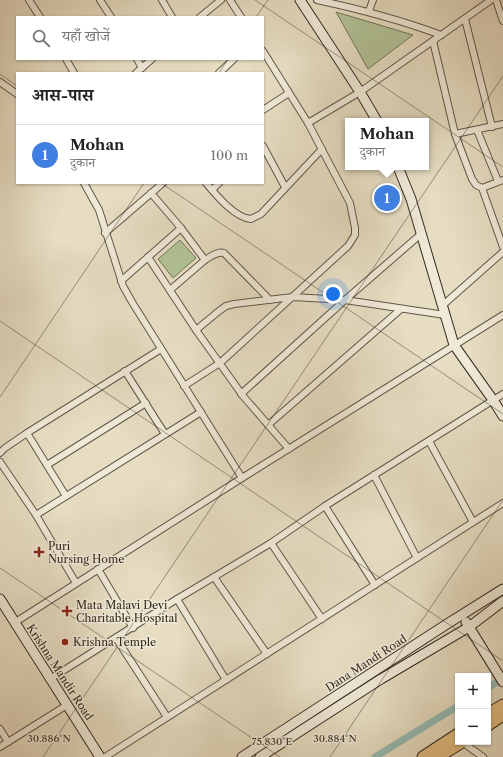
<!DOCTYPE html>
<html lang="hi">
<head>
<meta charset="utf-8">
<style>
  :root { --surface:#fff; --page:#f6f6f6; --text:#222; --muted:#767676; --line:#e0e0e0; --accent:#111827 }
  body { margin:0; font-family:"Libre Caslon Text","Noto Serif Devanagari",serif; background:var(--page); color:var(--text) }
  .controls { position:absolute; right:12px; bottom:12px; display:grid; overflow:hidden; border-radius:0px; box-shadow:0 1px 3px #0004 }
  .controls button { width:36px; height:36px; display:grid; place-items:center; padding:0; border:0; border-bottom:1px solid var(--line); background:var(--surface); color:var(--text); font:20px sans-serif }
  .you { position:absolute; left:333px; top:294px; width:14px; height:14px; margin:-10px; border:3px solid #fff; border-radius:50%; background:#1a73e8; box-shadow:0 0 0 6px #1a73e833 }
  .badge { display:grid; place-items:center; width:26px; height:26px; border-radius:50%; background:var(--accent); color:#fff; font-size:13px; font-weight:700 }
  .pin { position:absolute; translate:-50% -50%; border:2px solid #fff; box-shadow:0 1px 4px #0006 }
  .popup { position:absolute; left:345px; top:118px; width:84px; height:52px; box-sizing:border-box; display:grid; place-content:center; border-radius:0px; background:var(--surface); filter:drop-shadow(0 1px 3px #0005); font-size:13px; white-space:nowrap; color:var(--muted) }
  .popup b { font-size:15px; color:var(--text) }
  .popup::after { content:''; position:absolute; left:50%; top:100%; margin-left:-8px; border:8px solid transparent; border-top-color:var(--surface) }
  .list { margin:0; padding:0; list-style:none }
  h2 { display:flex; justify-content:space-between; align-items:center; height:52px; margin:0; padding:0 16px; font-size:17px }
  h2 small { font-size:13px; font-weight:400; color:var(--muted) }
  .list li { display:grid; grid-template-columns:26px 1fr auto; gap:12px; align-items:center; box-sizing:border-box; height:60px; padding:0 16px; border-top:1px solid var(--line) }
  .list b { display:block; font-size:15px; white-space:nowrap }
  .list p { margin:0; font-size:13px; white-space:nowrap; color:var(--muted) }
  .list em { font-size:13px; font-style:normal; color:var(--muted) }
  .icon { flex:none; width:22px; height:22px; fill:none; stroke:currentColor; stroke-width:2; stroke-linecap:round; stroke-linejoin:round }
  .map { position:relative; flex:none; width:503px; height:757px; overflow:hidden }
  .search { position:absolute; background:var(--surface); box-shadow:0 1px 3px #0004; left:16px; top:16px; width:248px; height:44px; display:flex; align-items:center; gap:10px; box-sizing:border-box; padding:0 14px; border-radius:0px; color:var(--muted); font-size:15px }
  .panel { position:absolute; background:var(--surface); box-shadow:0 1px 3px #0004; left:16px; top:72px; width:248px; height:112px; border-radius:0px }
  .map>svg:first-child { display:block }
</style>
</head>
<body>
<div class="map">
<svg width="503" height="757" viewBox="0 0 503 757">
  <rect width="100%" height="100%" fill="#e6ddc2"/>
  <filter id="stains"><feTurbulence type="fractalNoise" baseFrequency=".005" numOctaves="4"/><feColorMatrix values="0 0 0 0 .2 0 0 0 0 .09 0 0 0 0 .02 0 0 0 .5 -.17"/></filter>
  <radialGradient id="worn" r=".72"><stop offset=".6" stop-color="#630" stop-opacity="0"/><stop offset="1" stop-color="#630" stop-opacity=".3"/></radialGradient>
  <g fill="#b1c296" stroke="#72765c">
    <polygon points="336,12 413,35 368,69"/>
    <polygon points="180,240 196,258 173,278 158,259"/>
  </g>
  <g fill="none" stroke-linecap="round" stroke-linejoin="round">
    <g stroke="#96bbb4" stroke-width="7">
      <polyline points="488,688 503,678"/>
      <polyline points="375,757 458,706"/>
    </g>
    <defs>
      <g id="street">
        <polyline points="29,0 40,17"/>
        <polyline points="100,0 111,17"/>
        <polyline points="162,0 172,17"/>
        <polyline points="230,0 241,17"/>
        <path d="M 317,0 C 359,9 401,20 441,35"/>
        <polyline points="496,0 503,21"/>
        <polyline points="369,11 373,0"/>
        <polyline points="200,17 221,0"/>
        <polyline points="465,19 492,127"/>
        <polyline points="433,41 455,134 472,179 476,185 482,188 503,247"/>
        <polyline points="66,59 74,73"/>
        <polyline points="137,59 142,68"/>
        <polyline points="136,73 152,59"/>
        <polyline points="219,73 234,59"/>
        <polyline points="0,82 17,94"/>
        <polyline points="263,110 289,93"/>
        <polyline points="308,123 360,92 491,0"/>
        <polyline points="477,130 498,181"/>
        <polyline points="455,134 503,124"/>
        <polyline points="263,146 285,187"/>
        <polyline points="84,183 99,210 123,286 132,302 242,478"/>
        <path d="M 206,183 C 216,195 235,218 251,219 L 261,214 L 322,149"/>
        <polyline points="482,188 503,180"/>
        <polyline points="212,190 219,183"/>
        <polyline points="151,193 181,228 205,260 170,290"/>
        <polyline points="105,233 163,183"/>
        <polyline points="148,257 196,330"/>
        <path d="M 205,260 C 210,257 217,251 224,253 L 270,300"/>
        <polyline points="121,281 181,228"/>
        <polyline points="443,305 503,252"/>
        <polyline points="125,371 165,434"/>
        <polyline points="184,386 220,363 348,246 355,235 355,228 350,203 308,123 263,51"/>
        <polyline points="241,394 345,300 421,234"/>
        <polyline points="268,425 401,309"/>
        <polyline points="27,433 66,496"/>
        <polyline points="429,441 473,522"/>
        <polyline points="289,449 243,396 196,330 219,311 226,306 234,304 293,297 345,300 445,315"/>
        <polyline points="0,453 5,448 27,433 161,349"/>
        <polyline points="0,462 36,515 76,583"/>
        <polyline points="47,465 146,403"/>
        <polyline points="374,475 417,558"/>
        <polyline points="325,506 375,585"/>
        <polyline points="36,515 201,412"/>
        <polyline points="271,543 322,619"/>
        <polyline points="98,569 133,628"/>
        <polyline points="214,577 267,654"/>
        <polyline points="177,599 226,680"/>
        <polyline points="14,623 242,478 503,315"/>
        <polyline points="116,638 167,717"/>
        <polyline points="50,679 177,599 271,543 325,506 503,394"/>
        <polyline points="0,729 8,742"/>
        <polyline points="462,742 483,757"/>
        <polyline points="0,747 67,705"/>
        <polyline points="105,757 503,503"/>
      </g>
      <g id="secondary">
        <polyline points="300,0 360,92 377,121"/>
        <polyline points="398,167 411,199 454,345 493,400 503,416"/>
        <polyline points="0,599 100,757"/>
        <polyline points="466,622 503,682"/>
        <polyline points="242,757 447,624 503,589"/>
        <polyline points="260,757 381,679 469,627 503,601"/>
      </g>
      <g id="highway">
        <polyline points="488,714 503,705"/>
        <polyline points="488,725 503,715"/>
        <polyline points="423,757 458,734"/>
        <polyline points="438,757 462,742"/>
      </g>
    </defs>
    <use href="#street" stroke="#605749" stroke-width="8"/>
    <use href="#secondary" stroke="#342a21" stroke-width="11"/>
    <use href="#highway" stroke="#342a21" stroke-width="13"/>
    <use href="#street" stroke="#efe9d7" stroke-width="6"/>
    <use href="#secondary" stroke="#efe9d7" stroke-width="9"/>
    <use href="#highway" stroke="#e3be81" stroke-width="11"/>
  </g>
  <path fill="none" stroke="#342a21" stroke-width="1" stroke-opacity="0.45" d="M 255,0 L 503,167M 256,17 L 268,0M 219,73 L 228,59M 0,74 L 17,86M 161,183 L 503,414M 0,321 L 503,661M 0,397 L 144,183M 0,568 L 280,757M 43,757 L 503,76M 330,757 L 503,500"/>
  <g fill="#8f2418" stroke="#efe9d7" stroke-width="1.5">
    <path d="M37 546h4v4h4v4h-4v4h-4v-4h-4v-4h4z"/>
    <path d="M65 605h4v4h4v4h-4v4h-4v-4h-4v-4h4z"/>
    <circle cx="65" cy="642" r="4"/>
  </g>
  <g text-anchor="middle" stroke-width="3" stroke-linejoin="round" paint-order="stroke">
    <g font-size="11" fill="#342a21" stroke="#efe9d7" text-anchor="start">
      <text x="48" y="550">Puri<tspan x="48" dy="13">Nursing Home</tspan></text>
      <text x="76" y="609">Mata Malavi Devi<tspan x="76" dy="13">Charitable Hospital</tspan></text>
      <text x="73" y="646">Krishna Temple</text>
    </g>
    <g font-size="11" fill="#342a21" stroke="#efe9d7">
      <text transform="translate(366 663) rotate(-33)" y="4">Dana Mandi Road</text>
      <text transform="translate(60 672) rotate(57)" y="4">Krishna Mandir Road</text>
    </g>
  </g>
  <g font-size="10" text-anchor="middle" fill="#342a21" stroke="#efe9d7" stroke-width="3" stroke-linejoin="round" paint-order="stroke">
    <text x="49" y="742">30.886°N</text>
    <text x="335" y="742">30.884°N</text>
    <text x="272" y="745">75.830°E</text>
  </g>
  <rect width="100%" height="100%" filter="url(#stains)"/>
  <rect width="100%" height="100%" fill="url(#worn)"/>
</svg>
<div class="controls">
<button>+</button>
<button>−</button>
</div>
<div class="you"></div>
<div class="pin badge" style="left:387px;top:198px;background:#3f7fe0">1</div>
<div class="popup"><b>Mohan</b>दुकान</div>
<div class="search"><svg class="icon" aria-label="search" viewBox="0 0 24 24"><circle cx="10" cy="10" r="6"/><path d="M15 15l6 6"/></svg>यहाँ खोजें</div>
<section class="panel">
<h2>आस-पास<small></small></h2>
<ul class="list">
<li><span class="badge" style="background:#3f7fe0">1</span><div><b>Mohan</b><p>दुकान</p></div><em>100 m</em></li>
</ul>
</section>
</div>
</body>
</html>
